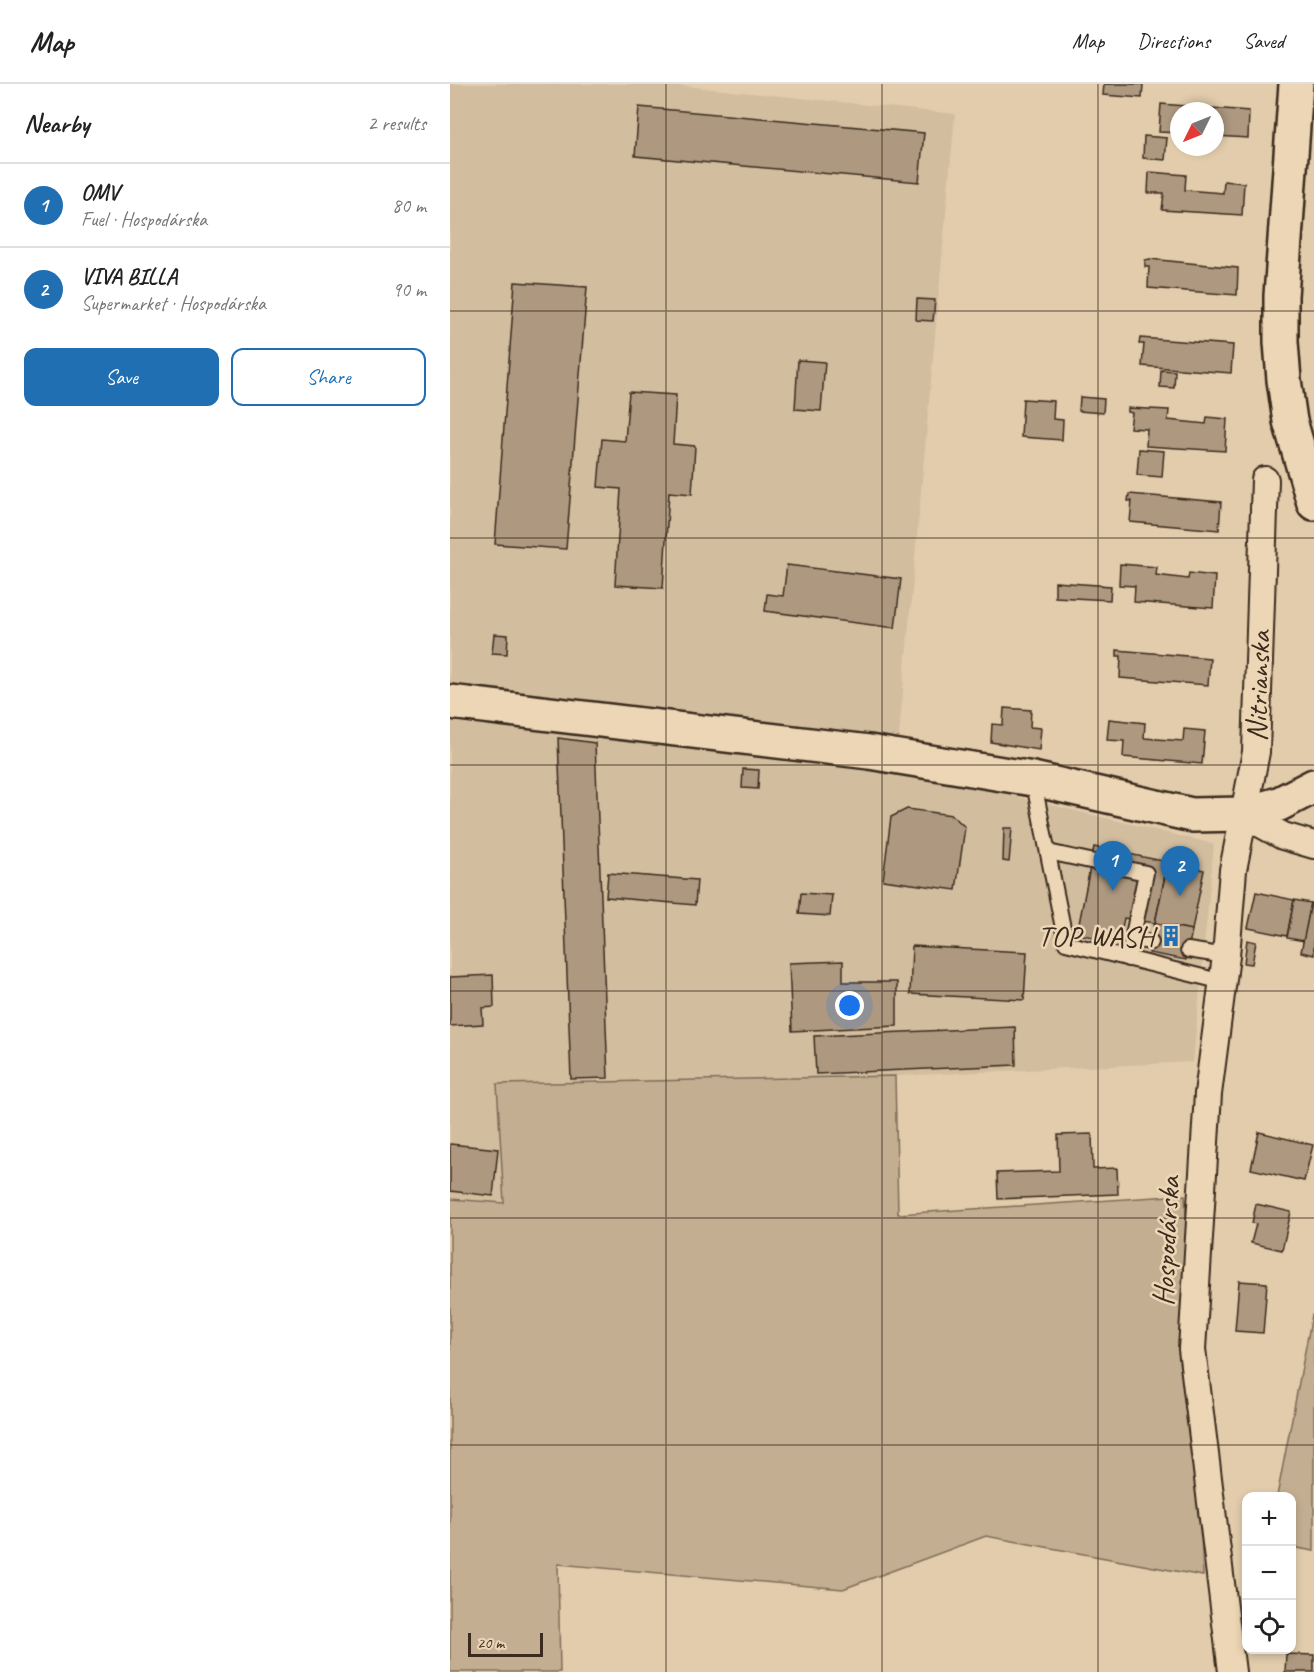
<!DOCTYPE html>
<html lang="en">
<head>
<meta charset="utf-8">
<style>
  :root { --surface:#fff; --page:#f2f2f2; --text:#222; --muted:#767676; --line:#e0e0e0; --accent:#1f6fb2 }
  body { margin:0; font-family:Caveat,sans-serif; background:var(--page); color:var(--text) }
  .controls { position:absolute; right:18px; bottom:18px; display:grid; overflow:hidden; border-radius:12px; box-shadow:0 3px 9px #0003 }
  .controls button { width:54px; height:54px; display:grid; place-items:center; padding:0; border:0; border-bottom:2px solid var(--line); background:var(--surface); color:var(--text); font:30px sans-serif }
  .compass { position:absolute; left:720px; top:18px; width:54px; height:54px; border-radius:50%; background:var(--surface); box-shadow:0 3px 9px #0003; rotate:227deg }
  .scale { position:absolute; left:18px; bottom:15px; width:75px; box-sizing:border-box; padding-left:6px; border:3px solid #3b2a1e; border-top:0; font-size:16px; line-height:21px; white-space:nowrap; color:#3b2a1e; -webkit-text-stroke:4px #ecd6b5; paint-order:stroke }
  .you { position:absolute; left:400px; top:922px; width:21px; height:21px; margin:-15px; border:4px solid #fff; border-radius:50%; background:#1a73e8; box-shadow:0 0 0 9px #1a73e833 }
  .badge { display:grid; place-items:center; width:39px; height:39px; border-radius:50%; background:var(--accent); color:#fff; font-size:20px; font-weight:700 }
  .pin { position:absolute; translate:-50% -50px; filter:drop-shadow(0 2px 3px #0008) }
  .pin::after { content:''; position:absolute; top:32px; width:21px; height:18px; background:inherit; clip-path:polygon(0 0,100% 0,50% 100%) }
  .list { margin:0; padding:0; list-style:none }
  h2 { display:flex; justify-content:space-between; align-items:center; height:78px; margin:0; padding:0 24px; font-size:26px }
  h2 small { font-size:20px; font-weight:400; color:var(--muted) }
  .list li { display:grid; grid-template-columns:39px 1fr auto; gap:18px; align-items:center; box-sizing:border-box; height:84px; padding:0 24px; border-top:2px solid var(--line) }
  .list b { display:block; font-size:22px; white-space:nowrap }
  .list p { margin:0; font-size:20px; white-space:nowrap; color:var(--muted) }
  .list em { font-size:20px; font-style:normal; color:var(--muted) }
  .actions { display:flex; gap:12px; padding:18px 24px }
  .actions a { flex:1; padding:14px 0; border:2px solid var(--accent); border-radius:12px; text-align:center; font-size:21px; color:var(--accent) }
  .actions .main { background:var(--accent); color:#fff }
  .icon { flex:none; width:33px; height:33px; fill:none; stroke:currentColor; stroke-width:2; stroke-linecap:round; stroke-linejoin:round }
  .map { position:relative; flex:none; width:864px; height:1588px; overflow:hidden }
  header { display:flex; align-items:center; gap:36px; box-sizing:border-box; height:84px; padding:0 30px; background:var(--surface); border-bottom:2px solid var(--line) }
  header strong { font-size:28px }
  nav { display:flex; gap:33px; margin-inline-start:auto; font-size:21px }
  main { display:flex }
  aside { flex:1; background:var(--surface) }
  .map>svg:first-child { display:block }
</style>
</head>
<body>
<header>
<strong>Map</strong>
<nav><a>Map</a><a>Directions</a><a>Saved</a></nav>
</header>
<main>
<aside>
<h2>Nearby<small>2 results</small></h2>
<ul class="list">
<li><span class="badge">1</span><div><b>OMV</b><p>Fuel · Hospodárska</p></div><em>80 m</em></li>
<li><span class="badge">2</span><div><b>VIVA BILLA</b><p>Supermarket · Hospodárska</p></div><em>90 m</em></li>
</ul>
<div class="actions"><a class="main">Save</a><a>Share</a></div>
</aside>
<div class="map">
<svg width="864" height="1588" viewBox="0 0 864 1588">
  <rect width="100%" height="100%" fill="#e2ccac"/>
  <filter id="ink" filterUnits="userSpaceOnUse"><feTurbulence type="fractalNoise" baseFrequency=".0167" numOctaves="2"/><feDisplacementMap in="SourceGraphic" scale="12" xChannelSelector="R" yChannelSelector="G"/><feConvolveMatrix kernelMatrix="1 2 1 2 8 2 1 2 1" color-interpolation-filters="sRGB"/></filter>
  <g filter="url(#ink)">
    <polygon fill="#d2bd9f" points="0,0 215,0 505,30 446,684 764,760 743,978 445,992 48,1000 54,1119 0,1115"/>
    <g fill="#c3ae91" stroke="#7f6c58" stroke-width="1.5">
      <polygon points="445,992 448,1130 735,1111 753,1492 536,1452 393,1505 108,1480 110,1588 0,1588 0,1115 54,1119 47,1000"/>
      <polygon points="862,1231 864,1231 864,1467 842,1463 842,1412 827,1412"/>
    </g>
    <g fill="#ae9980" stroke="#3b2a1e" stroke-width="1.5">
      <polygon points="654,0 693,0 692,14 653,11"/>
      <polygon points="711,20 799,27 798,54 765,52 765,27 729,27 729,49 709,48"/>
      <polygon points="189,23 474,49 469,98 185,72"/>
      <polygon points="694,52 717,54 715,76 693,74"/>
      <polygon points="699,88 736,91 735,106 773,109 774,97 794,99 792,131 712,126 714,109 698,109"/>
      <polygon points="700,175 788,184 787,211 698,204 699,183 695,183 695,176"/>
      <polygon points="65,198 137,203 116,465 45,460"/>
      <polygon points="467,215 485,216 483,237 466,236"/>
      <polygon points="690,254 783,261 781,289 692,282 694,260 689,260"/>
      <polygon points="348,276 375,278 371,327 345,325"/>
      <polygon points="711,286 725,287 724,304 710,303"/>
      <polygon points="179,308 226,311 223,360 245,362 242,410 219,408 213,504 165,501 171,405 148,403 152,355 175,357"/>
      <polygon points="630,313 654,315 653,329 629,327"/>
      <polygon points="573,315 604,317 603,335 613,336 612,356 571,353"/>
      <polygon points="678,324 719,326 718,336 756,340 757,333 777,335 775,367 696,362 697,345 680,344 682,329 678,328"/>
      <polygon points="689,365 714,367 712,393 687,391"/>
      <polygon points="679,410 771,418 769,446 680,438 682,417 678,417"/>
      <polygon points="670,480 707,483 706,491 738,495 739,489 765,492 763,524 684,518 685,502 669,501"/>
      <polygon points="337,481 451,495 445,544 315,527 317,510 333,512"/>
      <polygon points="605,498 661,502 660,516 605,513"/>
      <polygon points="44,550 58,551 57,570 42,569"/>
      <polygon points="667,566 760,574 758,601 670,594 671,572 667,572"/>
      <polygon points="554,624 581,626 580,643 591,644 589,666 541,658 542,640 553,641"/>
      <polygon points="659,635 695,639 694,654 733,657 734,645 755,647 752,680 673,673 674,657 657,656"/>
      <polygon points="108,654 145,659 158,994 121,995"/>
      <polygon points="293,685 309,686 308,705 292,704"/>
      <polygon points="457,725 502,731 515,743 506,806 433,796 441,733"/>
      <polygon points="554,744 562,744 559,778 553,777"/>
      <polygon points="644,763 718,778 705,839 674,834 669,858 627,850"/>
      <polygon points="718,778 754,786 742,846 705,839"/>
      <polygon points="158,789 247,796 245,821 156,813"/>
      <polygon points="806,808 844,816 837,852 798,844"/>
      <polygon points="351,809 382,811 380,832 349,830"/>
      <polygon points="844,816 861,819 854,857 837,854"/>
      <polygon points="861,819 864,820 864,871 851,868"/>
      <polygon points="705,839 742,846 736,876 699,869"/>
      <polygon points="797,856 806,858 802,880 794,879"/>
      <polygon points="462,862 577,868 574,916 460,910"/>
      <polygon points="393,877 393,898 447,898 447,942 342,947 339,879"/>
      <polygon points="43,891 44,923 32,924 33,940 0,942 0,893"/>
      <polygon points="565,943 566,981 366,990 364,952"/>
      <polygon points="809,1048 863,1061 854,1097 801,1085"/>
      <polygon points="642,1050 643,1085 667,1084 668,1110 548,1115 547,1089 609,1087 608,1051"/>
      <polygon points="0,1060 48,1065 43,1112 0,1107"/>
      <polygon points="806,1120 841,1128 832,1166 801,1159 806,1140 802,1139"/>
      <polygon points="789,1197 817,1199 813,1249 785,1247"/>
      <polygon points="836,1570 864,1571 864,1588 835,1588"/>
    </g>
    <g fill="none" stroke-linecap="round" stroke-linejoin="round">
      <defs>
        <g id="service">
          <polyline points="583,695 616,859 773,898"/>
          <polyline points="598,768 696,789 678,875"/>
          <polyline points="683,855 701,858"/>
          <polyline points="738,866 776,872"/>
        </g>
        <g id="minor">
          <polyline points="793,730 833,752 864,761"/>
          <polyline points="782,1588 742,1265 758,1010 776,872 783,786 806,668 815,396"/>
        </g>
        <polyline id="tertiary" points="0,618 419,668 583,695 742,731 793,730 829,720 864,702"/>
        <polyline id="primary" points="846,0 831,212 831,258 834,296 840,337 864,419"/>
      </defs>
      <use href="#service" stroke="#3b2a1e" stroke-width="18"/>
      <use href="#minor" stroke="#3b2a1e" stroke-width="30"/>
      <use href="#tertiary" stroke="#3b2a1e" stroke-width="38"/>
      <use href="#primary" stroke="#3b2a1e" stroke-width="38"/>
      <use href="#service" stroke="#ecd6b5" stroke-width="14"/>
      <use href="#minor" stroke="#ecd6b5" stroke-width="26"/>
      <use href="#tertiary" stroke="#ecd6b5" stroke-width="33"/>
      <use href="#primary" stroke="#ecd6b5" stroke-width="33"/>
    </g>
  </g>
  <path fill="none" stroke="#3b2a1e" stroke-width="1.5" stroke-opacity="0.55" d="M 216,0 L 216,1588M 432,0 L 432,1588M 648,0 L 648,1588M 0,227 L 864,227M 0,454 L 864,454M 0,681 L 864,681M 0,907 L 864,907M 0,1134 L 864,1134M 0,1361 L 864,1361"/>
  <defs>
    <symbol id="building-bare" viewBox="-9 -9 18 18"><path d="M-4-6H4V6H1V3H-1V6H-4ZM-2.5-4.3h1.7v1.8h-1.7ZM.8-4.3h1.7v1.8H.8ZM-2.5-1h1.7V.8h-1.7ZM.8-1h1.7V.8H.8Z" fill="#1f6fb2" stroke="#ecd6b5" stroke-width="2.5" paint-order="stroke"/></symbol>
  </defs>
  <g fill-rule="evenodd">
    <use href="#building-bare" x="706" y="837" width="30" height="30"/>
  </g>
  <g text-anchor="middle" stroke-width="5" stroke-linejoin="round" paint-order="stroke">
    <g font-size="30" fill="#3b2a1e" stroke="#ecd6b5">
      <text transform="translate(808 602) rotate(-88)" y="10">Nitrianska</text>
      <text transform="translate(716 1157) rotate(-87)" y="10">Hospodárska</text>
    </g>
    <g font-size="30" fill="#3b2a1e" stroke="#ecd6b5" text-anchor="end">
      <text x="704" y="862">TOP WASH</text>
    </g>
  </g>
</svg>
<div class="controls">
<button>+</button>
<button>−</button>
<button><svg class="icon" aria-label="locate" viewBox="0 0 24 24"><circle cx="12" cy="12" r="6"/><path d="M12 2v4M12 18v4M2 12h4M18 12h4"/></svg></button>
</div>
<svg class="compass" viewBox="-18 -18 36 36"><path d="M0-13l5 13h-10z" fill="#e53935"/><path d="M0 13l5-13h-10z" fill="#767676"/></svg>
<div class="scale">20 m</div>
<div class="you"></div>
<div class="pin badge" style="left:663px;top:807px">1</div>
<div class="pin badge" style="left:730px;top:812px">2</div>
</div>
</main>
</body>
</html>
